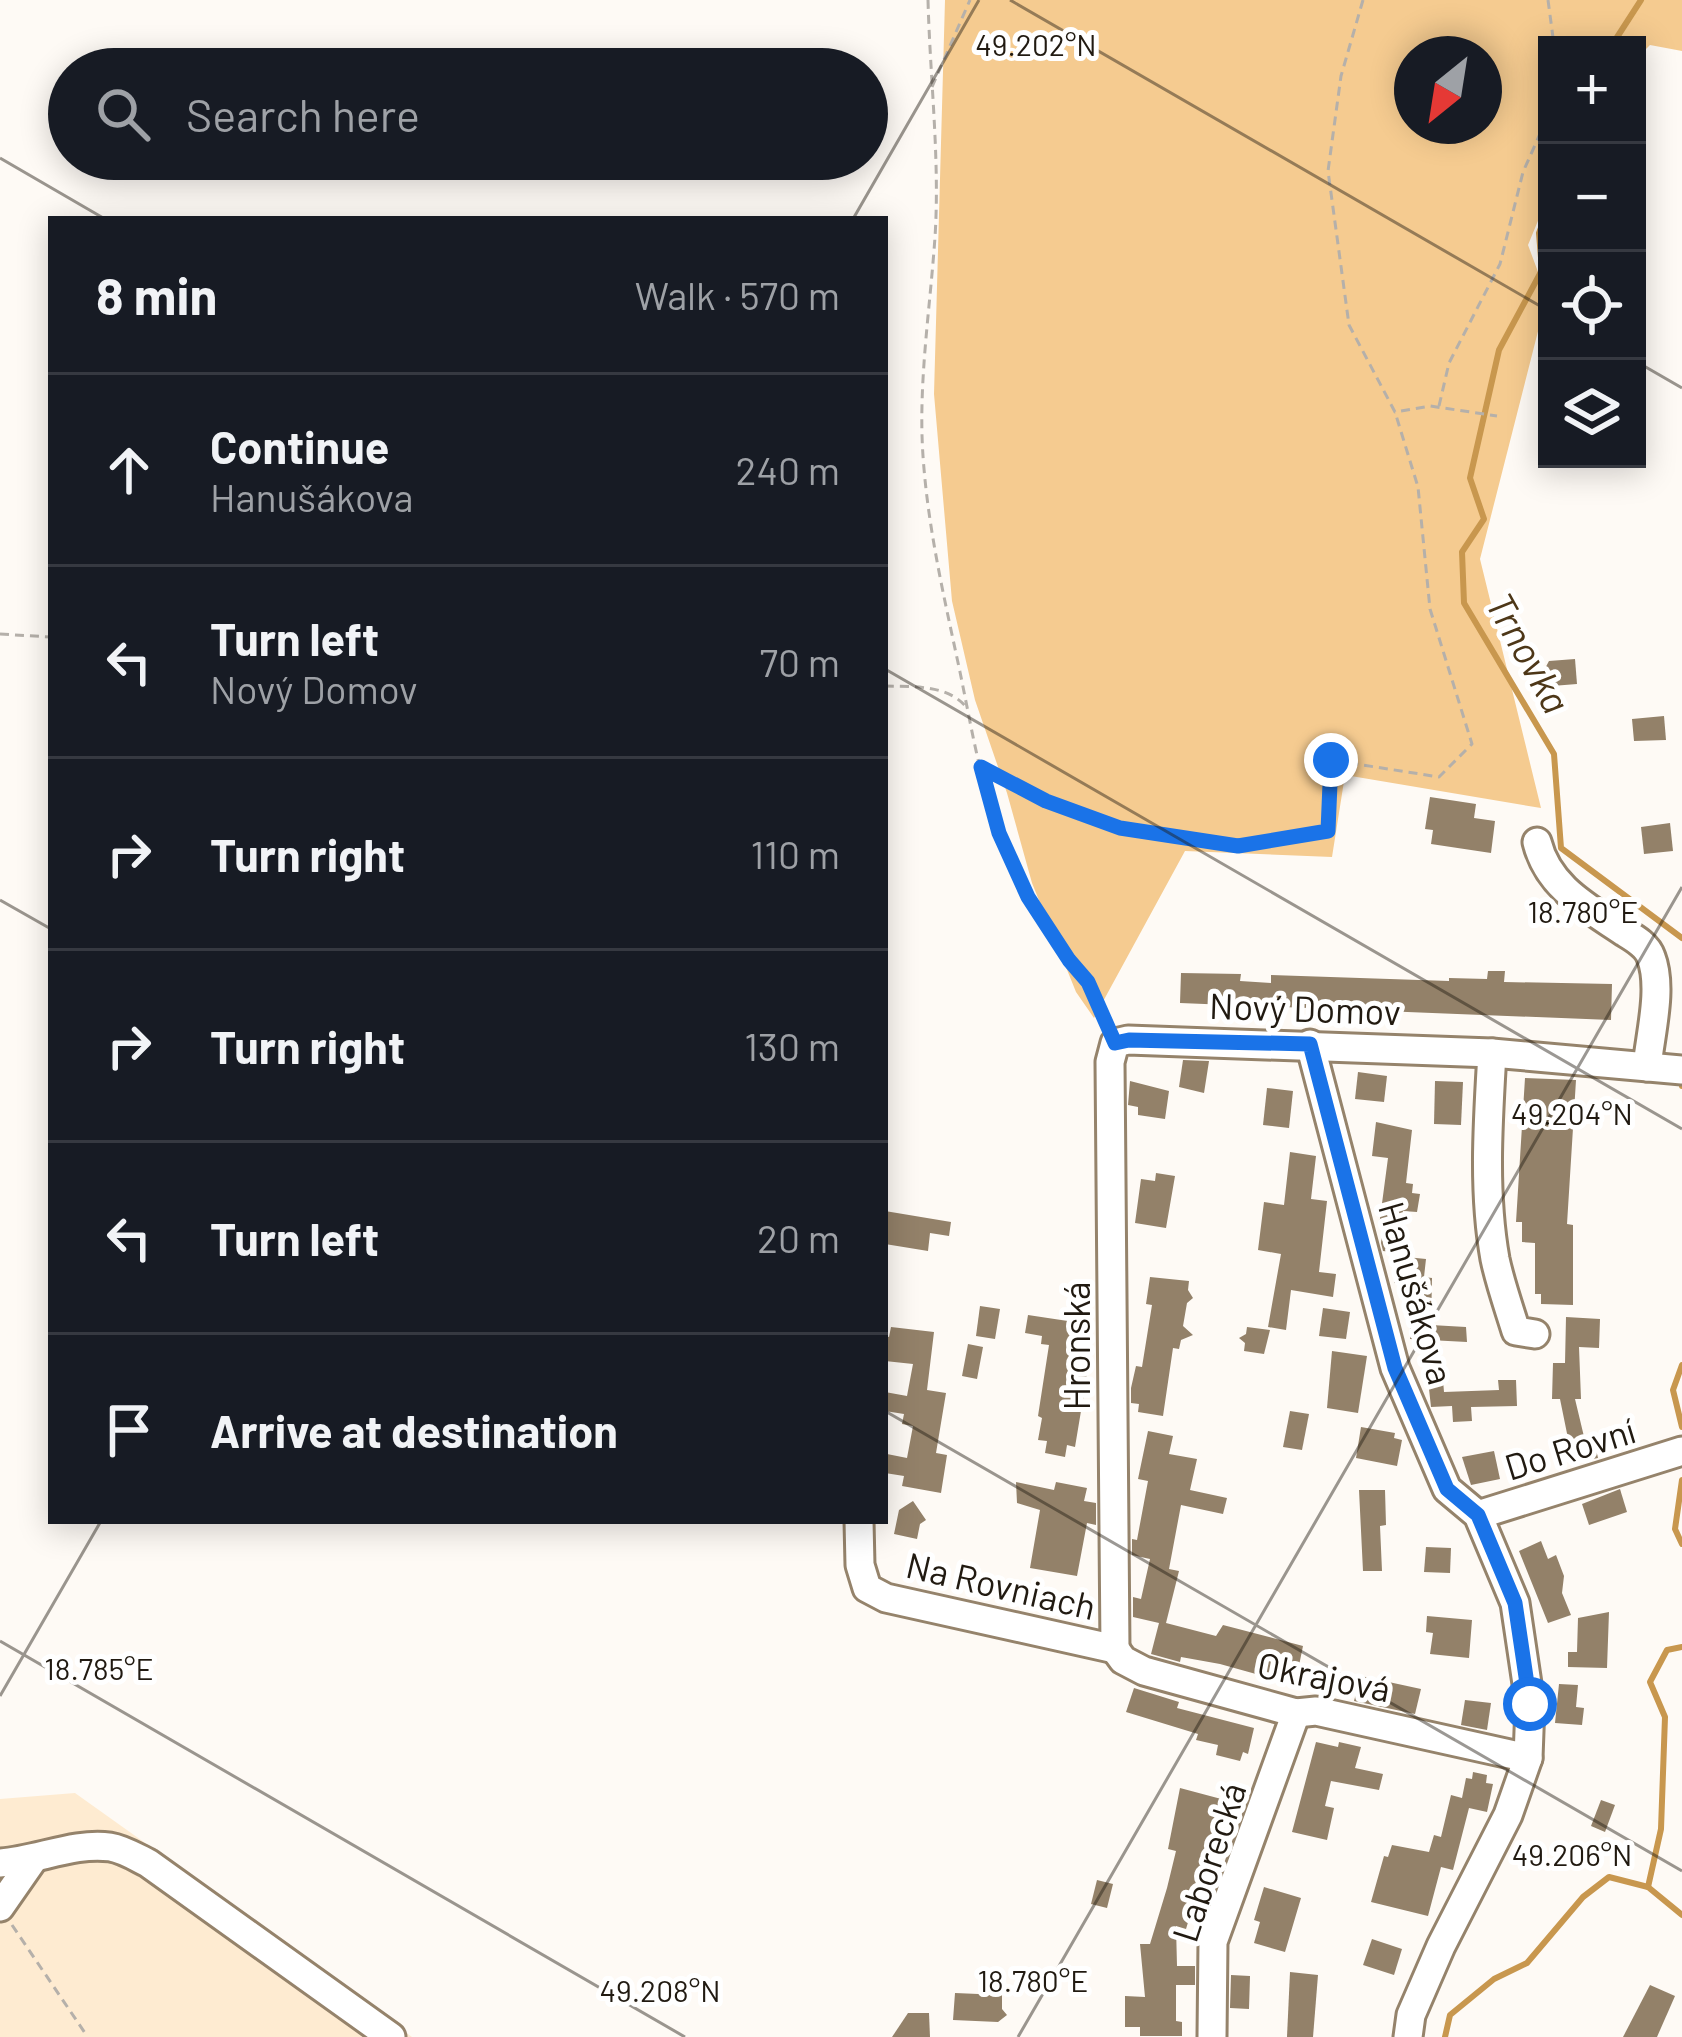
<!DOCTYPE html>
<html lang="en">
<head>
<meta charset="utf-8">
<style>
  :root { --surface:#171b24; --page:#242831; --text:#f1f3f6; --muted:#9ea1a6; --line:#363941 }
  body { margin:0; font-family:Barlow,sans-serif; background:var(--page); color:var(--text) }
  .controls { position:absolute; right:36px; top:36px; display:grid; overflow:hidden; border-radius:0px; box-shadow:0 6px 30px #0003 }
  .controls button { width:108px; height:108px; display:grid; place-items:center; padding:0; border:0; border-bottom:3px solid var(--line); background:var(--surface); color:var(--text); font:60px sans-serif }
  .compass { position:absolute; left:1394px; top:36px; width:108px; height:108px; border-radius:50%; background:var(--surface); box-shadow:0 6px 30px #0003; rotate:210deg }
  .stop { position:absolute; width:36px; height:36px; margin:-27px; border:9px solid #1a73e8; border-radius:50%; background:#fff }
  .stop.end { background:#1a73e8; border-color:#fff; box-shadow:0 3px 12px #0008 }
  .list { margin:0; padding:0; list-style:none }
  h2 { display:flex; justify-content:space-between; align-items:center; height:156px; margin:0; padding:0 48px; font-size:51px }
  h2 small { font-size:39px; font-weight:400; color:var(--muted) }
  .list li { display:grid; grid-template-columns:78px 1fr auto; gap:36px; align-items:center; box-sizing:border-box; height:192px; padding:0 48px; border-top:3px solid var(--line) }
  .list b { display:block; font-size:45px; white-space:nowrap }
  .list p { margin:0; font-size:39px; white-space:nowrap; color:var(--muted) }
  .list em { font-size:39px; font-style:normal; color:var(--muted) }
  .icon { flex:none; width:66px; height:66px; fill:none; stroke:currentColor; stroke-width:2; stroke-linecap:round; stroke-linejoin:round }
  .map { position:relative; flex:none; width:1682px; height:2037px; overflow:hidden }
  .search { position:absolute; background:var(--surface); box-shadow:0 6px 30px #0003; left:48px; top:48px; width:840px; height:132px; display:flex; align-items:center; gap:30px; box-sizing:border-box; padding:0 42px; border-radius:66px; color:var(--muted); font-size:45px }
  .panel { position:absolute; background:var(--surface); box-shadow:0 6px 30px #0003; left:48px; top:216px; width:840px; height:1308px; border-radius:0px }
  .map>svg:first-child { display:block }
</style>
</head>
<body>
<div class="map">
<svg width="1682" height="2037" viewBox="0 0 1682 2037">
  <rect width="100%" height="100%" fill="#fefaf5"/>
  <polygon fill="#feebd1" points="75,1793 291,1947 412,2037 0,2037 0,1799"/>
  <path fill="#f5cb90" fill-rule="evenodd" d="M 945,0 L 1682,0 L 1682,51 L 1650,45 L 1637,58 L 1637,45 L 1547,45 L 1547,199 L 1528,245 L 1547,296 L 1480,559 L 1541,808 L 1345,775 L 1332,857 L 1185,851 L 1094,1018 L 1076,992 L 1032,883 L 1007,793 L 975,700 L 952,601 L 934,394 ZM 1412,54 L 1484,54 L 1484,126 L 1412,126 Z"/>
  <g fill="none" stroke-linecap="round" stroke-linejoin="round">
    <g stroke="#c8974e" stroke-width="6">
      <polyline points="1612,45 1641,0"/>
      <polyline points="1547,212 1539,233 1542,270 1499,350 1470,478 1484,519 1462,552 1464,603 1554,754 1561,848 1682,938"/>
      <polyline points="1682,1084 1682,1086"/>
      <polyline points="1682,1365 1673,1390 1682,1427"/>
      <polyline points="1682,1480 1675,1529 1682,1544"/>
      <polyline points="1648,1887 1661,1829 1665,1717 1650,1682 1667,1650 1682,1647"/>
      <polyline points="1445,2037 1450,2015 1494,1979 1527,1963 1583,1897 1609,1877 1648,1887 1682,1915"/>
    </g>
  </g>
  <g fill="#938169">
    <polygon points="1575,659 1577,684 1552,686 1542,674 1549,661"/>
    <polygon points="1664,716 1666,740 1634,741 1632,719"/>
    <polygon points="1430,797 1476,804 1474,818 1495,821 1491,853 1431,844 1433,830 1425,829"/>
    <polygon points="1670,823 1673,851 1644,854 1641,827"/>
    <polygon points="1488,971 1505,971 1504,982 1612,984 1611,1020 1180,1003 1181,973 1241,974 1240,981 1271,983 1271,975 1449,981 1449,978 1487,979"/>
    <polygon points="1183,1060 1209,1061 1204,1093 1179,1087"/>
    <polygon points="1358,1072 1387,1076 1384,1102 1355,1099"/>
    <polygon points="1525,1078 1576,1080 1567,1224 1573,1225 1573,1305 1541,1304 1541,1294 1535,1294 1535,1243 1522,1242 1522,1222 1516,1222"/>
    <polygon points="1130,1081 1169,1091 1165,1119 1138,1115 1138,1107 1128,1105"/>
    <polygon points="1435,1081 1463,1082 1461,1125 1434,1124"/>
    <polygon points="1267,1088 1293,1091 1289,1128 1263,1125"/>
    <polygon points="1376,1122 1412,1130 1406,1183 1413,1184 1412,1193 1420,1194 1417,1212 1403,1211 1398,1253 1383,1251 1381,1243 1383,1226 1379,1226 1388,1158 1372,1156"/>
    <polygon points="1290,1152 1316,1156 1311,1199 1327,1201 1319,1272 1336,1274 1333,1297 1291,1290 1286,1330 1268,1327 1281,1254 1258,1250 1264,1202 1284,1205"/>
    <polygon points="1156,1173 1175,1176 1166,1228 1135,1223 1141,1179 1155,1181"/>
    <polygon points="885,1211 951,1222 949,1236 930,1233 928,1251 885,1244"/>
    <polygon points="1396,1256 1426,1259 1424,1277 1432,1278 1431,1325 1466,1327 1467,1342 1410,1339 1412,1285 1394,1283"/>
    <polygon points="1150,1277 1189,1281 1188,1290 1193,1298 1187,1303 1183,1326 1193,1335 1181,1340 1179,1349 1173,1348 1163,1416 1138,1412 1139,1404 1131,1403 1131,1388 1136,1366 1142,1367 1152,1305 1146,1304"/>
    <polygon points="980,1306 1000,1309 995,1339 976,1336"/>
    <polygon points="1323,1308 1350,1312 1346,1339 1319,1336"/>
    <polygon points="1028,1315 1081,1323 1079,1341 1083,1341 1079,1363 1088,1364 1086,1381 1075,1447 1067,1445 1065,1457 1045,1453 1047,1441 1038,1440 1042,1418 1038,1416 1049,1345 1041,1344 1042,1336 1025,1333"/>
    <polygon points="1566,1317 1600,1319 1599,1348 1579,1347 1581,1399 1575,1399 1586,1445 1595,1444 1598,1458 1573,1463 1560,1399 1552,1399 1553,1363 1565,1363"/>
    <polygon points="891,1327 934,1332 927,1390 946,1393 936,1453 947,1455 941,1493 902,1486 904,1476 885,1473 887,1454 907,1458 913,1426 902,1424 904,1414 885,1411 885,1392 907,1396 913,1364 885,1361 885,1336 889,1337"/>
    <polygon points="1247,1327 1270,1330 1264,1354 1244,1351 1245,1343 1239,1338 1246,1334"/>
    <polygon points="968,1344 983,1347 977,1379 962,1376"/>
    <polygon points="1332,1351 1367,1356 1358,1413 1327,1408"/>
    <polygon points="1428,1380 1443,1380 1444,1392 1499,1390 1498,1380 1516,1380 1517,1406 1471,1407 1472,1421 1453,1422 1452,1406 1431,1407"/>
    <polygon points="1290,1411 1309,1414 1302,1450 1283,1447"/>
    <polygon points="1361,1427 1395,1433 1394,1438 1402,1440 1397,1466 1356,1458"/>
    <polygon points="1148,1431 1173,1436 1169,1454 1197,1459 1190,1490 1227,1498 1223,1514 1181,1505 1169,1569 1179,1571 1166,1623 1216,1636 1223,1625 1303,1646 1295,1685 1220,1664 1181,1657 1180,1662 1151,1654 1159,1623 1133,1617 1133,1597 1141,1599 1150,1559 1132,1555 1132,1539 1137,1540 1148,1481 1138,1479"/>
    <polygon points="1494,1451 1500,1479 1471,1485 1462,1457"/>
    <polygon points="1016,1482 1054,1490 1056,1482 1087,1488 1084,1501 1096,1503 1096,1525 1087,1523 1077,1576 1030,1568 1040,1510 1017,1503"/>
    <polygon points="1620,1489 1627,1512 1589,1525 1582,1504"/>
    <polygon points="1359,1490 1385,1490 1386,1525 1380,1526 1382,1571 1363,1571"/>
    <polygon points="913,1501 926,1520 920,1524 917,1539 894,1534 899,1510"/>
    <polygon points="1541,1541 1548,1559 1556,1555 1564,1576 1562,1593 1571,1615 1548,1623 1519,1551"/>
    <polygon points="1426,1547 1451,1548 1450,1573 1424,1572"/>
    <polygon points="1609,1612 1607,1668 1568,1667 1568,1652 1577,1652 1578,1618"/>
    <polygon points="1427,1616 1472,1620 1469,1658 1430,1654 1433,1633 1426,1632"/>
    <polygon points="1361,1676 1421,1689 1415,1714 1354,1701"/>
    <polygon points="1559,1684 1578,1685 1576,1707 1584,1708 1582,1725 1555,1723"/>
    <polygon points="1134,1688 1179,1702 1177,1708 1254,1728 1248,1754 1243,1752 1240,1761 1216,1755 1218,1745 1196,1740 1198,1734 1126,1712"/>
    <polygon points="1465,1700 1491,1703 1487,1730 1461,1725"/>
    <polygon points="1316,1742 1338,1747 1339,1742 1361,1747 1355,1768 1383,1774 1379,1790 1331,1781 1325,1806 1334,1808 1327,1840 1292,1832"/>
    <polygon points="1473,1772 1487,1775 1486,1783 1493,1784 1487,1812 1469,1808 1453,1870 1441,1867 1428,1916 1371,1902 1384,1856 1388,1857 1392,1845 1429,1852 1434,1835 1441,1837 1451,1795 1462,1798 1466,1778 1472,1779"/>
    <polygon points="1180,1788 1225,1800 1186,1929 1176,1926 1177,1966 1195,1966 1195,1985 1176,1985 1176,2021 1182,2022 1182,2036 1140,2036 1140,2027 1125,2027 1125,1996 1145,1997 1140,1944 1150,1944 1167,1888 1176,1851 1168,1849"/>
    <polygon points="1601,1800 1615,1805 1605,1832 1591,1826"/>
    <polygon points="1097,1880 1113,1884 1107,1908 1091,1904"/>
    <polygon points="1264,1887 1301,1898 1285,1952 1254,1943 1260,1922 1254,1920"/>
    <polygon points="1372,1939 1402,1949 1394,1975 1363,1965"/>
    <polygon points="1290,1972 1318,1975 1313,2037 1287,2037"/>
    <polygon points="1231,1975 1250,1976 1249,2009 1230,2008"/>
    <polygon points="1650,1985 1675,1996 1657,2037 1623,2037"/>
    <polygon points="955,1993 1002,1995 1002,2009 1007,2015 998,2022 953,2020"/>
    <polygon points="908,2013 929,2013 930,2037 892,2037"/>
  </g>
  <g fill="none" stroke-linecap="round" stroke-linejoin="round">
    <defs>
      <g id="minor">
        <path d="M 1537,842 C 1548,887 1587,907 1624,932 C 1634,938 1647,945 1651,957 C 1663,988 1650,1035 1647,1067"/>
        <polyline points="1310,1044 1395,1368 1447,1489 1478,1515 1515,1603 1530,1704 1528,1758 1508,1815 1441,1946 1411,2015 1408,2037"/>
        <path d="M 1492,1053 C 1488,1121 1483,1192 1495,1259 C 1500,1283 1509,1308 1516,1331 L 1535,1334"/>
        <polyline points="1478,1515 1682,1451"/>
        <polyline points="859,1521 860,1565 867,1588 886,1598 1115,1649"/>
        <polyline points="1115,1649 1110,1062 1115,1043 1128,1040 1492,1053 1682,1070"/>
        <polyline points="1115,1649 1123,1660 1144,1671 1296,1713 1316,1711 1528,1758"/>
        <path d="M 0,1863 C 36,1861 74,1842 110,1847 C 123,1849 136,1857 148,1863 L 391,2037"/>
        <polyline points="0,1907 32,1861"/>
        <polyline points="1212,2037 1213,1942 1296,1713"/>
      </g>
    </defs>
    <use href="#minor" stroke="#95836b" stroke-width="33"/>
    <g stroke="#b5b0aa" stroke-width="3" stroke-dasharray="9 6" stroke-linecap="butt">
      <path d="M 928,0 C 930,78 940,160 935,237 C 930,310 918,384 923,456 C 928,530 945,601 960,672 C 971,725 980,781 999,832 C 1025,902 1077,955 1106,1022"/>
      <polyline points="1363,0 1341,76 1328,171 1349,325 1395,412 1430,406 1497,416"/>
      <polyline points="1548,0 1554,45"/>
      <polyline points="932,87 970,0"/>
      <polyline points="1439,406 1449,363 1500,264 1523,172 1547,118"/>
      <polyline points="0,634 51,637"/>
      <path d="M 885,686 C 913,687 948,684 967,708"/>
      <polyline points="982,768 1046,801 1120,828 1237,846 1327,831 1331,760 1439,777 1472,744 1430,609 1418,487 1395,412"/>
      <polyline points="12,1925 85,2033"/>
    </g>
    <use href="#minor" stroke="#fff" stroke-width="27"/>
  </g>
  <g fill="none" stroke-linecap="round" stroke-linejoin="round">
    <polyline stroke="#1a73e8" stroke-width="15" points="1331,760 1328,831 1238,846 1120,828 1046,801 981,767 999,833 1028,897 1069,960 1088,982 1115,1043 1129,1040 1310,1044 1395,1368 1447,1489 1478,1515 1515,1603 1530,1704"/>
  </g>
  <path fill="none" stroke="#211a11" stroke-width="3" stroke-opacity="0.45" d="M 1010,0 L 1547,310M 0,158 L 105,219M 853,219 L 979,0M 1637,362 L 1682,388M 885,669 L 1682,1129M 0,900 L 51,929M 885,1411 L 1682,1871M 0,1641 L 685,2037M 0,1696 L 101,1521M 1018,2037 L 1682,887"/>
  <g text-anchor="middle" stroke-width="10" stroke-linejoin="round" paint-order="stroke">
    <g font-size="36" fill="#211a11" stroke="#fff">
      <text transform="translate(1305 1009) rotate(2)" y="13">Nový Domov</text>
      <text transform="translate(1416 1293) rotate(74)" y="13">Hanušákova</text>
      <text transform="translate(1077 1346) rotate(-90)" y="13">Hronská</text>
      <text transform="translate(1570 1449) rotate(-17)" y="13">Do Rovní</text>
      <text transform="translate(1001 1586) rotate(13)" y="13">Na Rovniach</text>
      <text transform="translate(1324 1677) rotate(11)" y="13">Okrajová</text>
      <text transform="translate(1209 1862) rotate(-72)" y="13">Laborecká</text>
    </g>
    <g font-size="39" font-style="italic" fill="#4d3718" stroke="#fff">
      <text transform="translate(1528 653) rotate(61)" y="14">Trnovka</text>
    </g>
  </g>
  <g font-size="30" text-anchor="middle" fill="#211a11" stroke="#fff" stroke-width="10" stroke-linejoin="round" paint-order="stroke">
    <text x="1036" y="56">49.202°N</text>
    <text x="1583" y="923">18.780°E</text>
    <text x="1572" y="1125">49.204°N</text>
    <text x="99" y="1680">18.785°E</text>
    <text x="1572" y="1866">49.206°N</text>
    <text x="1033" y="1992">18.780°E</text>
    <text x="660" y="2002">49.208°N</text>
  </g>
</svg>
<div class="controls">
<button>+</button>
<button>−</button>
<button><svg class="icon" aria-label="locate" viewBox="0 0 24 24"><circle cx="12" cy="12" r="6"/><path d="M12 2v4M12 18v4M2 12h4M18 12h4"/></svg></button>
<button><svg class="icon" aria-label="layers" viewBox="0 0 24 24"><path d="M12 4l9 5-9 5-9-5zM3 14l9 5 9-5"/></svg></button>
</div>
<svg class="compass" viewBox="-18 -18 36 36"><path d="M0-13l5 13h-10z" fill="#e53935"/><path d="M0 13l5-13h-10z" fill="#9ea1a6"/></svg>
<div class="stop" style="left:1530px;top:1704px"></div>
<div class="stop end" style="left:1331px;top:760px"></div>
<div class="search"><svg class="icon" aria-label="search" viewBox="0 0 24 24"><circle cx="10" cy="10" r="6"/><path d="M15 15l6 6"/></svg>Search here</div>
<section class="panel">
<h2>8 min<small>Walk · 570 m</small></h2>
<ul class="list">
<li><svg class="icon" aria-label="ahead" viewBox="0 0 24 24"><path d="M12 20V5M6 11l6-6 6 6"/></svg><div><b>Continue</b><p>Hanušákova</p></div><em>240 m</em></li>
<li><svg class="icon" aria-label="left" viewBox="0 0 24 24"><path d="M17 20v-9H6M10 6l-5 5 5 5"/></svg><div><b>Turn left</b><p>Nový Domov</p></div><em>70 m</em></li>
<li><svg class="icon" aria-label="right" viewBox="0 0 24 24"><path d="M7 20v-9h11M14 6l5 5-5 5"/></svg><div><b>Turn right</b></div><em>110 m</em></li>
<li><svg class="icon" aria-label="right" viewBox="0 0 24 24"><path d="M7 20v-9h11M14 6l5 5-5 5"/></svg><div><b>Turn right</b></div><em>130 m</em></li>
<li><svg class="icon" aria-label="left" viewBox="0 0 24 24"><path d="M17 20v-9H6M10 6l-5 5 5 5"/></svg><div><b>Turn left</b></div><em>20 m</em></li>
<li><svg class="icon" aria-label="arrive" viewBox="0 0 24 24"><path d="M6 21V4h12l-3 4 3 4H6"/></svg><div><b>Arrive at destination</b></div></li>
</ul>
</section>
</div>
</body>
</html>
